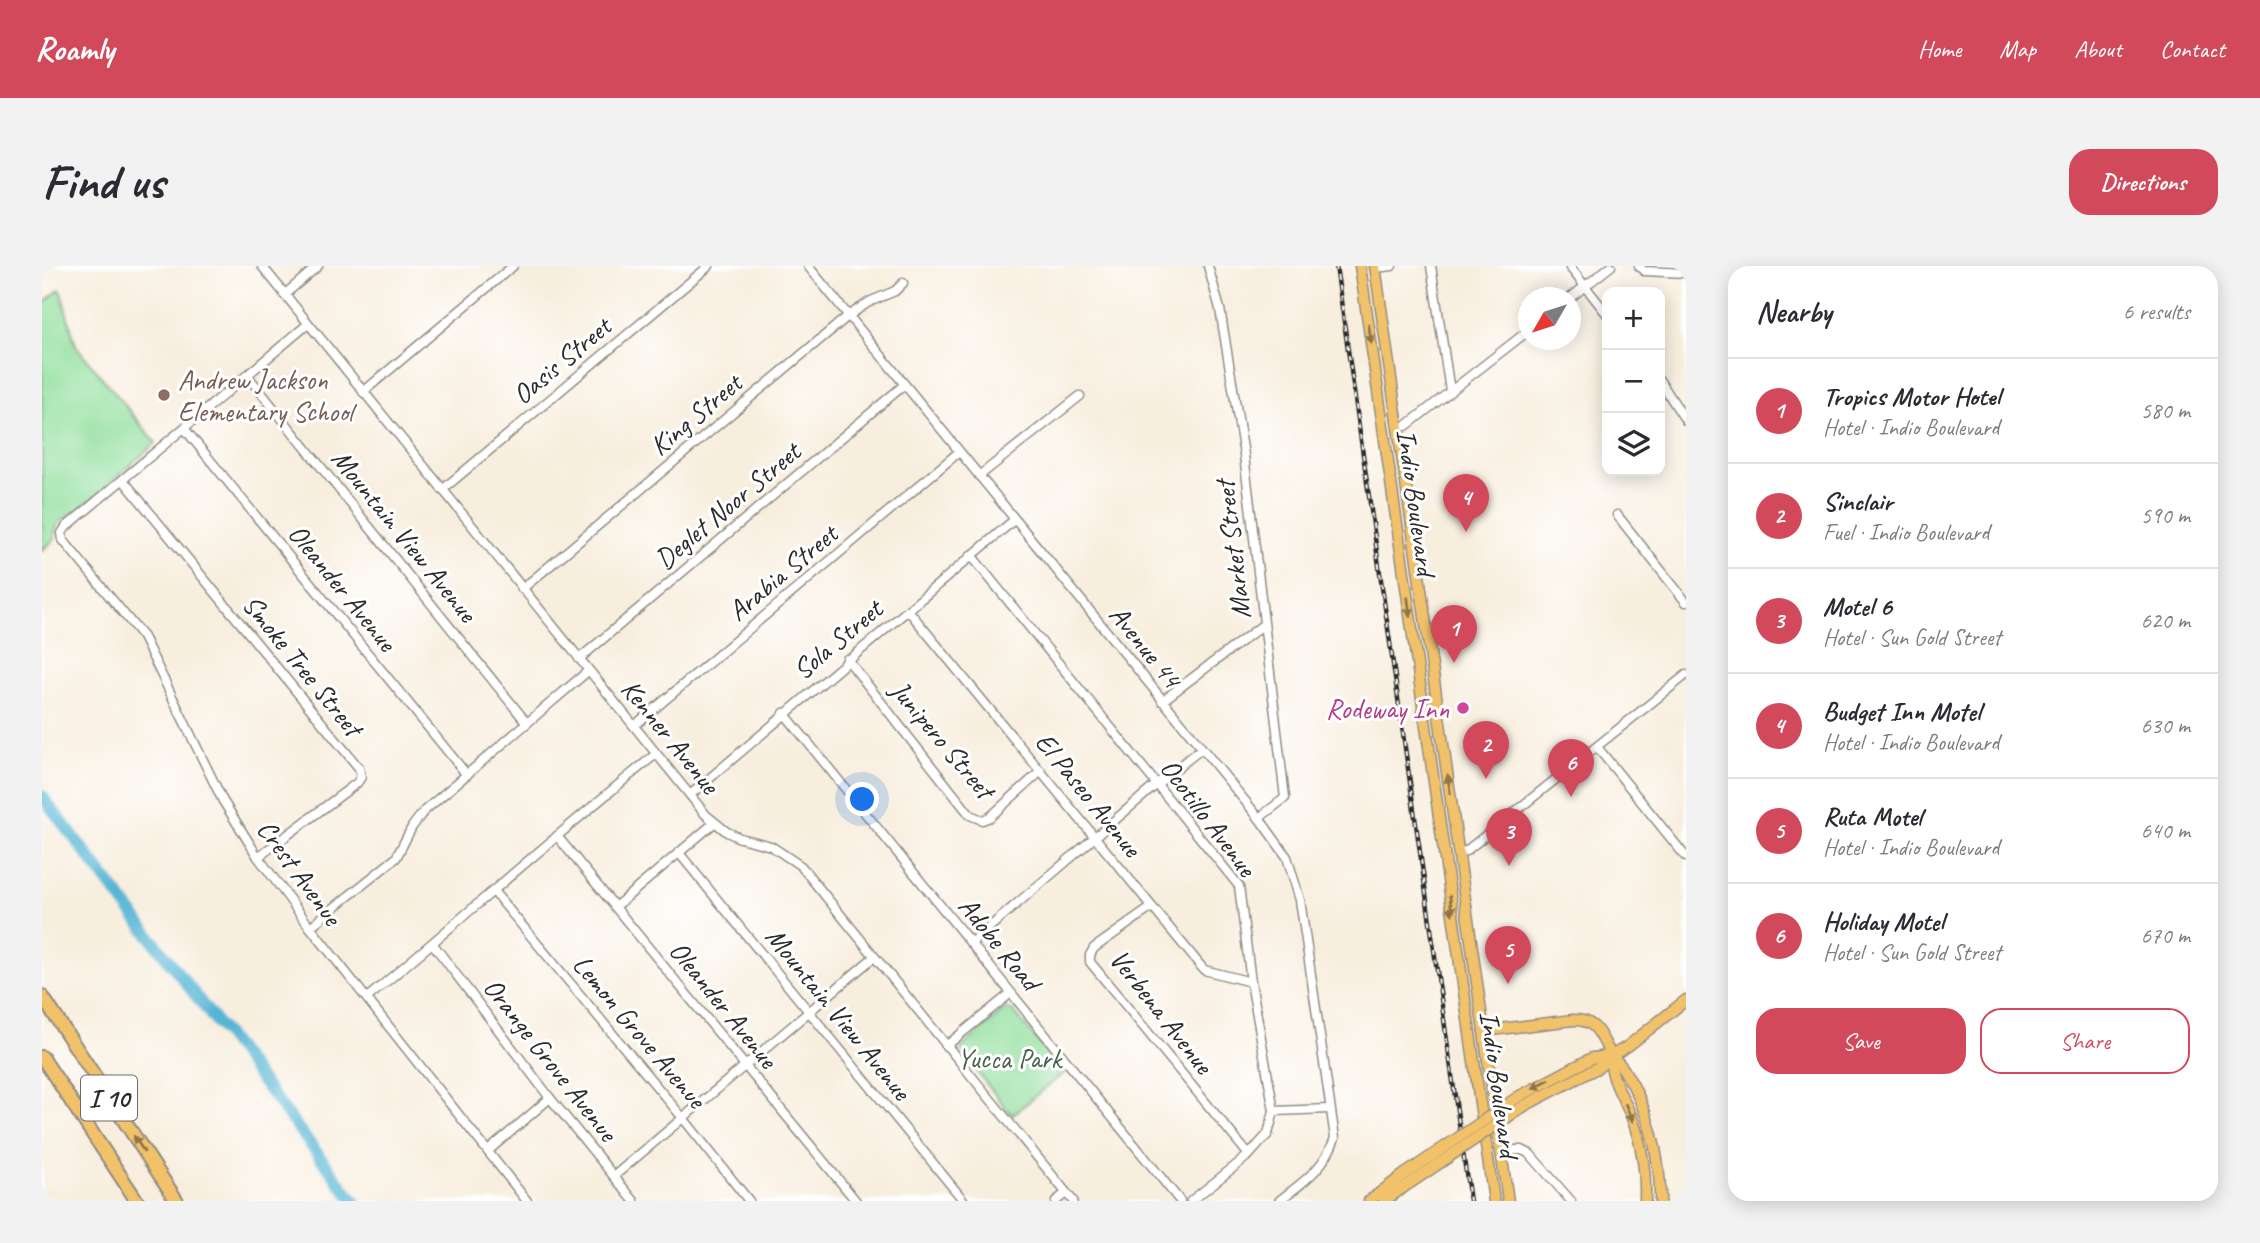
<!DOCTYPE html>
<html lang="en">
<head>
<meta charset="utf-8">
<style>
  :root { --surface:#fff; --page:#f2f2f3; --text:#2b2b33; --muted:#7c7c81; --line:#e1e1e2; --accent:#d1495b }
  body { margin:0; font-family:Caveat,sans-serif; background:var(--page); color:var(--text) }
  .controls { position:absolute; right:21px; top:21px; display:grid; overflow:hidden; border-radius:14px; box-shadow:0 4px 18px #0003 }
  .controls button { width:63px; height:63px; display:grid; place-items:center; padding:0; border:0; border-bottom:2px solid var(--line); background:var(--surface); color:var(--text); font:35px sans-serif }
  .compass { position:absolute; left:1476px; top:21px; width:63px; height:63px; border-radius:50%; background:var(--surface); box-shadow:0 4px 18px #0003; rotate:231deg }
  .you { position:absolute; left:821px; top:534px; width:24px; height:24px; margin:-18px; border:5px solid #fff; border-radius:50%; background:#1a73e8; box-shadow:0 0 0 10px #1a73e833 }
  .badge { display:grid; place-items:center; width:46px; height:46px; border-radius:50%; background:var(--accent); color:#fff; font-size:23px; font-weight:700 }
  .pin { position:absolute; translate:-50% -58px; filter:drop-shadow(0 2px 4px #0008) }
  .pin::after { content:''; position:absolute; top:37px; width:24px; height:21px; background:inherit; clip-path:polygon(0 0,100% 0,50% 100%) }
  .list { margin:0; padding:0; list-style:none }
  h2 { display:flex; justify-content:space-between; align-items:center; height:91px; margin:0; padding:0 28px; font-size:30px }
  h2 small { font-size:23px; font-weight:400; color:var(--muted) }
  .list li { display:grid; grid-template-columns:46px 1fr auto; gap:21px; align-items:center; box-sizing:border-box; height:105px; padding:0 28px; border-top:2px solid var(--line) }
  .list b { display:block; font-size:26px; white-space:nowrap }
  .list p { margin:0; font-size:23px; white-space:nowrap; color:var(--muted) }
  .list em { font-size:23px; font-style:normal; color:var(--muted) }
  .actions { display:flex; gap:14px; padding:21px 28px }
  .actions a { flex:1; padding:16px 0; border:2px solid var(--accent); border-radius:21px; text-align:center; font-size:24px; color:var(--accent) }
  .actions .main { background:var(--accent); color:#fff }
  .icon { flex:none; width:38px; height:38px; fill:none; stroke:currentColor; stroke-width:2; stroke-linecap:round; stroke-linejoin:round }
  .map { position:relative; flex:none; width:1644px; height:935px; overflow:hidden; border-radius:21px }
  header { display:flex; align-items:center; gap:42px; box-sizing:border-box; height:98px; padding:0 35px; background:var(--accent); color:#fff }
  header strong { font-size:33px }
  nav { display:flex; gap:38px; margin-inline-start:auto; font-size:24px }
  .intro { display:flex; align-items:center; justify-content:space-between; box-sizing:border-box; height:168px; padding:0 42px }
  h1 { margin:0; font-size:49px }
  .button { padding:18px 32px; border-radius:21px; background:var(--accent); color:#fff; font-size:24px; font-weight:700 }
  main { display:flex; gap:42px; padding:0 42px }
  aside { flex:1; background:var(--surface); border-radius:21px; box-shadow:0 4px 18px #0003 }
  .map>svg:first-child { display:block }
</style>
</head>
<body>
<header>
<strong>Roamly</strong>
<nav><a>Home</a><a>Map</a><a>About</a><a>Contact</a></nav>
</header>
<div class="intro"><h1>Find us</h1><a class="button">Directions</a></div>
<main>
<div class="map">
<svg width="1644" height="935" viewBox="0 0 1644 935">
  <rect width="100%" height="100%" fill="#fff"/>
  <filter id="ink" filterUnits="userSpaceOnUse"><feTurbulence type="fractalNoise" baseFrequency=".0143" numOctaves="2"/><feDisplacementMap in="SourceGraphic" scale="14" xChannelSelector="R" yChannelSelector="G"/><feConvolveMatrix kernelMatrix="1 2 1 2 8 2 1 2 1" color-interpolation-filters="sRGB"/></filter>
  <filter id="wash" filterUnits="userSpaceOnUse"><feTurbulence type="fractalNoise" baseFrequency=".00686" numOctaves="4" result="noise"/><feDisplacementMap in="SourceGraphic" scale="28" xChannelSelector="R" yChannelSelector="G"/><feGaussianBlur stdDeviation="1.57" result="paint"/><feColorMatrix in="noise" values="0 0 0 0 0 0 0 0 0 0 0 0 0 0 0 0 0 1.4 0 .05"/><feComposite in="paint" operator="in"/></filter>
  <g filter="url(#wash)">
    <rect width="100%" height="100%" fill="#f8eede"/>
    <g fill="#91df9d" stroke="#5e8564" stroke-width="2">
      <polygon points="18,23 34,80 114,177 39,242 19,255 13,264 13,273 0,284 0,38"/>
      <polygon points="963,743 970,744 1022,807 970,849 920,788 918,783"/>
    </g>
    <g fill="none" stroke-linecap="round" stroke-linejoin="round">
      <polyline stroke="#55b5d4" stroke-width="12" points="0,530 312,935"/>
    </g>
  </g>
  <g filter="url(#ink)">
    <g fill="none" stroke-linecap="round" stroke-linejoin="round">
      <defs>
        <g id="minor">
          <polyline points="220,0 664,549 685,566 698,572 729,580 759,600 1031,935"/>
          <path d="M 766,0 L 1217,552 L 1245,591 L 1258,634 L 1293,872 C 1282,903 1262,915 1237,935"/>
          <polyline points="1166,0 1178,43 1202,189 1243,532 1217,552"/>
          <polyline points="1389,0 1408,125"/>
          <polyline points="1527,0 1565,48"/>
          <polyline points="1597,0 1602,5 1644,7"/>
          <polyline points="1333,2 1350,0"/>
          <polyline points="242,29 276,0"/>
          <polyline points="1528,32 1569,0"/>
          <polyline points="266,58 24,261 20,267 21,274 101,371 181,535 216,591 268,661 485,935"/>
          <polyline points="205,109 485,457"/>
          <polyline points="1618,115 1644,155"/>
          <polyline points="321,126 471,0"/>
          <polyline points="1356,161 1364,160 1486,65"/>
          <polyline points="142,162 425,509"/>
          <polyline points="937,210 1038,130"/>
          <polyline points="82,215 317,502 319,511 315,517 216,591"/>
          <polyline points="400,224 667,0"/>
          <polyline points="1575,249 1644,336"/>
          <polyline points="929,289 1197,620 1209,716 1232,845 1226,868 1207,889 1149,935"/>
          <polyline points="480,323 806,50 827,36 853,25 861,17"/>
          <polyline points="866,344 1162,704 1209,716"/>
          <polyline points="537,393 862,119"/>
          <polyline points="805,393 928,549 940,554 948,551 999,505"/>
          <polyline points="1120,435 1222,358"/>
          <polyline points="742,447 1138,935"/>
          <polyline points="592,460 917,186"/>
          <polyline points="1555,481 1644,591"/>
          <polyline points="648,529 972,254"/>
          <polyline points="515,570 814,935"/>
          <polyline points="1417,586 1424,585 1644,409"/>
          <polyline points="637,587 922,935"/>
          <polyline points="452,626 641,852 707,935"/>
          <polyline points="573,641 672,557"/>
          <polyline points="1110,641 1052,682 1048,689 1048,696 1207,889"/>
          <polyline points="268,661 354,592 370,561 382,545 546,405"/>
          <polyline points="929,677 1115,518 1159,483"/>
          <polyline points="391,678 508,832 592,935"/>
          <path d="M 325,732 C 422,651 516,567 614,488"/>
          <polyline points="904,780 969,727"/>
          <polyline points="1232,845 1288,843"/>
          <polyline points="1459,884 1480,884 1488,888 1529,935"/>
          <polyline points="446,885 508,832"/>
          <polyline points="572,910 832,691"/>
          <polyline points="1014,935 1024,927"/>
        </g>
        <g id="major">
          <polyline points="1318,0 1452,935"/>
          <polyline points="1333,0 1466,935"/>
          <path d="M 1442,765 L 1531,754 C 1555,753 1558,770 1568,787 C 1571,793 1578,797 1582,804 C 1606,841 1619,891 1618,935"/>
          <path d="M 1569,790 C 1567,812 1582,832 1590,852 C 1600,878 1604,907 1603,935"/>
          <polyline points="1476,831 1550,792 1568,790"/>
          <polyline points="1482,840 1557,801 1569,790 1586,780 1644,734"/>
          <polyline points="1327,935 1363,908"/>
          <polyline points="1342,935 1368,917"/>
        </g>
        <g id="highway">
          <polyline points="0,730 135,935"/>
          <polyline points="0,791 95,935"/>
        </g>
      </defs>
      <use href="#minor" stroke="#928c84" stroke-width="11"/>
      <use href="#major" stroke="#928c84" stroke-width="13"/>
      <use href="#highway" stroke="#928c84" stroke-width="16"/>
      <use href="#minor" stroke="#fff" stroke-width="8"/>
      <use href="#major" stroke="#f2c26a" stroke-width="10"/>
      <use href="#highway" stroke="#f2c26a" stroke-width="12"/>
      <defs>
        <polyline id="rail" points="1294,0 1428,935"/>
      </defs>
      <use href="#rail" stroke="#2b2b2b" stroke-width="4.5"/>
      <use href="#rail" stroke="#fff" stroke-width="2" stroke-dasharray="5" stroke-linecap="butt"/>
      <defs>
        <g id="major-bridge">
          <polyline points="1363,908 1476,831"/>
          <polyline points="1368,917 1482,840"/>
        </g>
      </defs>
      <use href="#major-bridge" stroke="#928c84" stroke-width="13" stroke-linecap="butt"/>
      <use href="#major-bridge" stroke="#f2c26a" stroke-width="10"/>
    </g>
    <defs><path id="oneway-solid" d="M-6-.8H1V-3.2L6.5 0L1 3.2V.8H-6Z" transform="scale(1.75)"/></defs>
    <g fill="#8e764a">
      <use href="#oneway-solid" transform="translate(1328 68) rotate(82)"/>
      <use href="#oneway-solid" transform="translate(1367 341) rotate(82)"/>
      <use href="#oneway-solid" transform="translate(1407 518) rotate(-98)"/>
      <use href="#oneway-solid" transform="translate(1409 639) rotate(82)"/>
      <use href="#oneway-solid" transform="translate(1499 818) rotate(151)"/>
      <use href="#oneway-solid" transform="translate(1587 847) rotate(68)"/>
      <use href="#oneway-solid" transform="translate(97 878) rotate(-123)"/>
    </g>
  </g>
  <circle fill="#8d6e63" stroke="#fff" stroke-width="2.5" cx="122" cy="129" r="7"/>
  <circle fill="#d1479c" stroke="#fff" stroke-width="2.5" cx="1421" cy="442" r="7"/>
  <g text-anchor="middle" stroke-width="6" stroke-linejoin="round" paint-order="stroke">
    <rect fill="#fff" stroke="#6b6b6b" stroke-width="2" x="39" y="809.5" width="56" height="45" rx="5"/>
    <g font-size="26" font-weight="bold" fill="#2b2b2b">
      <text x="67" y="841">I 10</text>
    </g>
    <g font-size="28" fill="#2b2b2b" stroke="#fff">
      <text transform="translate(519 94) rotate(-40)" y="10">Oasis Street</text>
      <text transform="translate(653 148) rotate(-40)" y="10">King Street</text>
      <text transform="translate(1375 236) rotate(82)" y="10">Indio Boulevard</text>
      <text transform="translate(685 239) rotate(-40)" y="10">Deglet Noor Street</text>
      <text transform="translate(363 269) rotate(51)" y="10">Mountain View Avenue</text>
      <text transform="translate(1190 284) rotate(-97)" y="10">Market Street</text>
      <text transform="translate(740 306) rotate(-40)" y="10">Arabia Street</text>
      <text transform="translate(301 321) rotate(51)" y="10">Oleander Avenue</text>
      <text transform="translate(795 373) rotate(-40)" y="10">Sola Street</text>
      <text transform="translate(1104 380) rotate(51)" y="10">Avenue 44</text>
      <text transform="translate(261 399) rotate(51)" y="10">Smoke Tree Street</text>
      <text transform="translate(629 470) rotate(51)" y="10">Kenner Avenue</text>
      <text transform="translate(901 473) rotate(50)" y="10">Junipero Street</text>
      <text transform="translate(1047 528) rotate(51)" y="10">El Paseo Avenue</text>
      <text transform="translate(1167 551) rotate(53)" y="10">Ocotillo Avenue</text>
      <text transform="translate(258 606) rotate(54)" y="10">Crest Avenue</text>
      <text transform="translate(958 677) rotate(51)" y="10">Adobe Road</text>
      <text transform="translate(682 738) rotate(51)" y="10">Oleander Avenue</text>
      <text transform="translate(1120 745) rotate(52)" y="10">Verbena Avenue</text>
      <text transform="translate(797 747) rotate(51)" y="10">Mountain View Avenue</text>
      <text transform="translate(598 765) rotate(50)" y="10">Lemon Grove Avenue</text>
      <text transform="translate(509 793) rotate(52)" y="10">Orange Grove Avenue</text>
      <text transform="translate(1458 818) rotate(82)" y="10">Indio Boulevard</text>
    </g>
    <g font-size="28" fill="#785e54" stroke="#fff" text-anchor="start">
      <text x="136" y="123">Andrew Jackson<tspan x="136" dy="32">Elementary School</tspan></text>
    </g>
    <g font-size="28" fill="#b23c85" stroke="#fff" text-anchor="end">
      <text x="1407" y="452">Rodeway Inn</text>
    </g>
    <g font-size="28" fill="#4a614d" stroke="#fff">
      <text x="967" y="802">Yucca Park</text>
    </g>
  </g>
</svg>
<div class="controls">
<button>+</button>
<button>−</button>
<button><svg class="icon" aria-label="layers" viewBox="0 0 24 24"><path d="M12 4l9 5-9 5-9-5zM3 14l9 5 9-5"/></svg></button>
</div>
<svg class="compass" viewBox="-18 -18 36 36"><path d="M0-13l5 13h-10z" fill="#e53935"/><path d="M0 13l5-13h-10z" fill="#7c7c81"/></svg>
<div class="you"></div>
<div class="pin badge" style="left:1412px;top:397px">1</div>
<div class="pin badge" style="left:1444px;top:513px">2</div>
<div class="pin badge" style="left:1467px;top:600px">3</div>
<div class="pin badge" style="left:1424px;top:266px">4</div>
<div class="pin badge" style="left:1466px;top:718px">5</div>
<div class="pin badge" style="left:1529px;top:531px">6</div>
</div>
<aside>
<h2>Nearby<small>6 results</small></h2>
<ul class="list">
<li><span class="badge">1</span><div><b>Tropics Motor Hotel</b><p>Hotel · Indio Boulevard</p></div><em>580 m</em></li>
<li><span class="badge">2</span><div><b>Sinclair</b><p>Fuel · Indio Boulevard</p></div><em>590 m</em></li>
<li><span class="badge">3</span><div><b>Motel 6</b><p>Hotel · Sun Gold Street</p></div><em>620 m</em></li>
<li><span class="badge">4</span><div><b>Budget Inn Motel</b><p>Hotel · Indio Boulevard</p></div><em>630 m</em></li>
<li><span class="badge">5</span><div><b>Ruta Motel</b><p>Hotel · Indio Boulevard</p></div><em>640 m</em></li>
<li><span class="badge">6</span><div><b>Holiday Motel</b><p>Hotel · Sun Gold Street</p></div><em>670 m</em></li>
</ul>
<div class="actions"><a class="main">Save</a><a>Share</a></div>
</aside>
</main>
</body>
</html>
